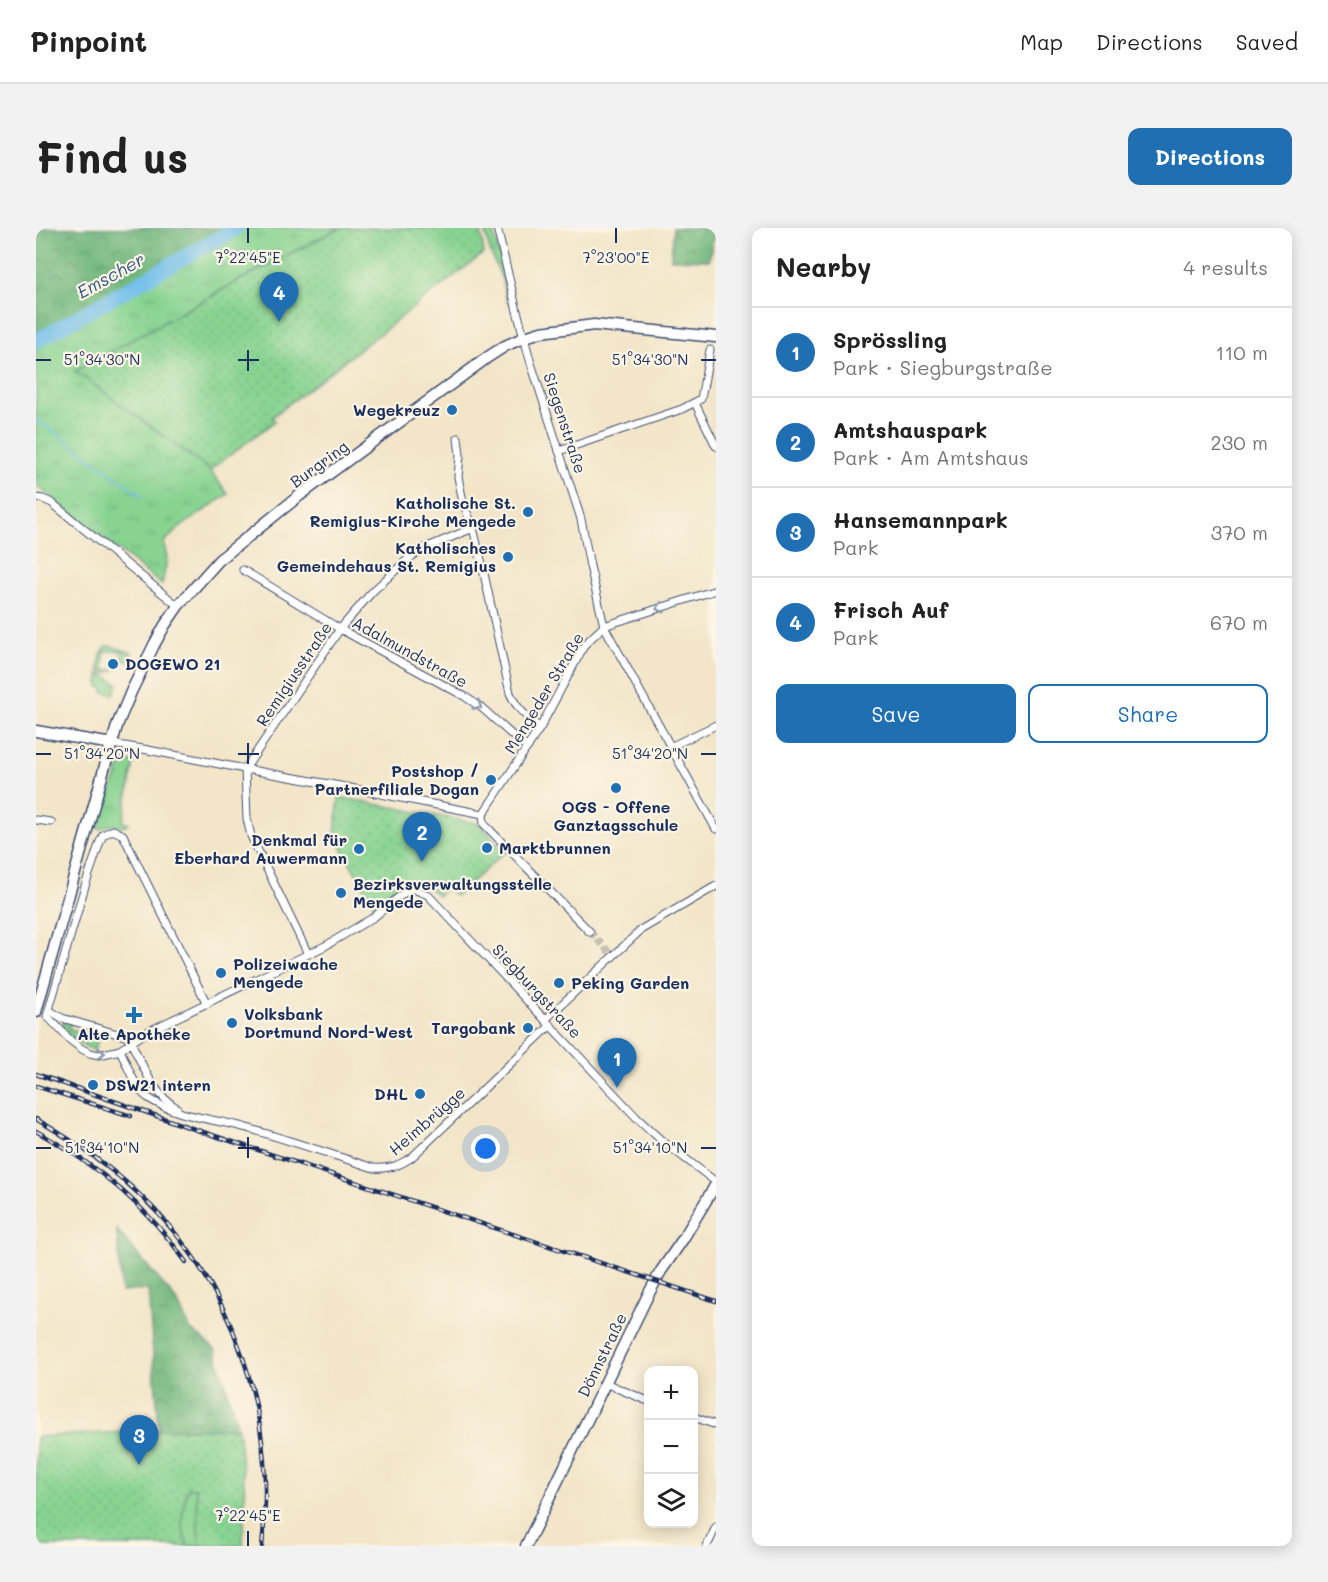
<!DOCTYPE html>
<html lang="en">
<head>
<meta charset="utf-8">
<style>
  :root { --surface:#fff; --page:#f2f2f2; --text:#222; --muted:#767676; --line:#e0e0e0; --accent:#1f6fb2 }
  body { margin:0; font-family:Mali,sans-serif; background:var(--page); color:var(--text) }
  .controls { position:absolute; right:18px; bottom:18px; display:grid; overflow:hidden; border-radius:12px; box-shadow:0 3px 15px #0003 }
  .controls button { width:54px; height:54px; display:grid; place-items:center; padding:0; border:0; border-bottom:2px solid var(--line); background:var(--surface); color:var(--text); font:30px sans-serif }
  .you { position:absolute; left:450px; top:921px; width:21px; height:21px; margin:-15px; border:4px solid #fff; border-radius:50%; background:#1a73e8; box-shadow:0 0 0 9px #1a73e833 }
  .badge { display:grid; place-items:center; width:39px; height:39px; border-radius:50%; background:var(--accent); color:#fff; font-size:20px; font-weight:700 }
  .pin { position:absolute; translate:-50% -50px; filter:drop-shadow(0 2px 3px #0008) }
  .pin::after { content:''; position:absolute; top:32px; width:21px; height:18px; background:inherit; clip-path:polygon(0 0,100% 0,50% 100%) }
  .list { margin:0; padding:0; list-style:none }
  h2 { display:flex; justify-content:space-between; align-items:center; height:78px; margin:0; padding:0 24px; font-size:26px }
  h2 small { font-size:20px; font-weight:400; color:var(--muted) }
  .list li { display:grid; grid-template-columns:39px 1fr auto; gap:18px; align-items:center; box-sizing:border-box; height:90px; padding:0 24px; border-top:2px solid var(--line) }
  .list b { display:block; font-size:22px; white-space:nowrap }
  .list p { margin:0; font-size:20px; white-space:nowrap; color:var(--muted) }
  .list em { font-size:20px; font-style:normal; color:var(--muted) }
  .actions { display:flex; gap:12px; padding:18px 24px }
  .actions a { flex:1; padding:14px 0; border:2px solid var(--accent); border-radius:12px; text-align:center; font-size:21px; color:var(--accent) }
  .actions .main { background:var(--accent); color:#fff }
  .icon { flex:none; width:33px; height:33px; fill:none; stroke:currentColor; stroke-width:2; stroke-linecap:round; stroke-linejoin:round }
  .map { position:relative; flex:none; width:680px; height:1318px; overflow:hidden; border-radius:12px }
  header { display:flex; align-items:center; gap:36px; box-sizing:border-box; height:84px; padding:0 30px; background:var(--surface); border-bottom:2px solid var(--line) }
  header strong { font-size:28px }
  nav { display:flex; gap:33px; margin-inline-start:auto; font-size:21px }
  .intro { display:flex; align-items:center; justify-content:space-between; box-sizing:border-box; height:144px; padding:0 36px }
  h1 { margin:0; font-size:42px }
  .button { padding:15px 27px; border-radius:12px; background:var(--accent); color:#fff; font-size:21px; font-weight:700 }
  main { display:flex; gap:36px; padding:0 36px }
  aside { flex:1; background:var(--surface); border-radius:12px; box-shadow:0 3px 15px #0003 }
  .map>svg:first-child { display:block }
</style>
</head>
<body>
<header>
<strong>Pinpoint</strong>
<nav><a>Map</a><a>Directions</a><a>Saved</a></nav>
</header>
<div class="intro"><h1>Find us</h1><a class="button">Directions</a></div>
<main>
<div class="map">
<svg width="680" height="1318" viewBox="0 0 680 1318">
  <defs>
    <pattern id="grass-tufts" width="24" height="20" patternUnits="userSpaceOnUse" patternTransform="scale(1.5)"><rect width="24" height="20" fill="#87d390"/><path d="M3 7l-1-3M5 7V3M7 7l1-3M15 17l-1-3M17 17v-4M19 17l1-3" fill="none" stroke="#74b57f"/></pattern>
    <pattern id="forest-crowns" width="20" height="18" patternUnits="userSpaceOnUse" patternTransform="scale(1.5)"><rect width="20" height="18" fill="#6db57a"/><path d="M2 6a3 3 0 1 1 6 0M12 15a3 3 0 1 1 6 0" fill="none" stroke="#599467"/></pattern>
    <pattern id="park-dots" width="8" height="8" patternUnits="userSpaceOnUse" patternTransform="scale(1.5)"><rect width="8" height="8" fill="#87d390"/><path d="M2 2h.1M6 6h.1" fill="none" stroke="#74b57f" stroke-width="1.8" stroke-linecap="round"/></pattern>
  </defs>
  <rect width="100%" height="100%" fill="#fcf5e5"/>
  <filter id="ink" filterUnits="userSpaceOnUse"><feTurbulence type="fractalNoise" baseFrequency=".0167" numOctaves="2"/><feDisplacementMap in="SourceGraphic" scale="12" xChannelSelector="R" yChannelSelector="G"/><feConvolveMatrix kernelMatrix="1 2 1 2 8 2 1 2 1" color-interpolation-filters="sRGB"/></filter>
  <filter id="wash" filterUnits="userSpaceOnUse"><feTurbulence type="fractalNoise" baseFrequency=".008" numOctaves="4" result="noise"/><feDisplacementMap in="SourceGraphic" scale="24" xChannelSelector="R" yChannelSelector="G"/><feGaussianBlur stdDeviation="1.35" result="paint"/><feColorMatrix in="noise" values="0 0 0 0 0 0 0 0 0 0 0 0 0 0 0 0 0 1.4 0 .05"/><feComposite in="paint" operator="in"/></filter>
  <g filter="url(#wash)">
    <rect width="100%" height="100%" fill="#f2e5c8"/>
    <g fill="url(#grass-tufts)" stroke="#518177" stroke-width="1.5">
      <polygon points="200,0 304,0 217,45 40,143 174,242 192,266 146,298 128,314 131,331 126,357 0,257 0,113"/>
      <polygon points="448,0 457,0 475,76 471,73 466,51 454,23"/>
      <path d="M 71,418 L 75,418 L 96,425 L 92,433 L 86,432 L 86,423 L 68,423 L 68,442 L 79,442 L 70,445 L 63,443 C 64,434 63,424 71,418 Z"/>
      <polygon points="63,446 68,447 82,456 78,466 67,464 67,460 63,459"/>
      <path d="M 88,533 L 98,534 L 87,594 L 93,595 C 87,604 77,592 65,601 L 61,600 L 83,541 Z"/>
      <path d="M 27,794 L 35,795 L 32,800 L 48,805 L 52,801 L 65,805 L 59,810 L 61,815 L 58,822 C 45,818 35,809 26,799 Z"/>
    </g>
    <g fill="url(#forest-crowns)" stroke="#44726c" stroke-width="1.5">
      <polygon points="0,0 200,0 0,113"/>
      <polygon points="637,0 679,0 673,32 635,31"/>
      <polygon points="81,1002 141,1073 154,1101 179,1121 202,1200 123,1202 112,1062 85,1064"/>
    </g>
    <g fill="url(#park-dots)" stroke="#518177" stroke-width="1.5">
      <polygon points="304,0 444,0 448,25 236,189 239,193 174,242 39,143 217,45"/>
      <polygon points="303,569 444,596 469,624 420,668 410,660 402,668 390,658 376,656 341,682 319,644 299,607"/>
      <polygon points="202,1200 209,1266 207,1318 0,1318 0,1209 123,1202"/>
    </g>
    <path fill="#87d390" stroke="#518177" stroke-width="1.5" d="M 152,1260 L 160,1260 L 163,1318 L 152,1318 C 143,1298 146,1281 152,1260 Z"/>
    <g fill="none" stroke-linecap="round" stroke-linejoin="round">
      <polyline stroke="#70beea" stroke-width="2" points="0,191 106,268"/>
      <polyline stroke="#70beea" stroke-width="15" points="0,113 200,0"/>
    </g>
  </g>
  <g filter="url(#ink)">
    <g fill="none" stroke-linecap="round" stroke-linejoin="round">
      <polyline stroke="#c7c1b3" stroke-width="7" stroke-dasharray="7 3.5" stroke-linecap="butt" points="554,704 577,728"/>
      <defs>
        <g id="street">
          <polyline points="461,0 480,79 494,132 545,291 554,338 568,398 680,601"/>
          <polyline points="659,175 680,218"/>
          <path d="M 422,210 L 424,227 L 422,249 L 427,274 L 437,300 L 445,332 L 474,465 C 480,480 491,489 504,500"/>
          <polyline points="523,223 646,181 665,171 674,122"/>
          <polyline points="0,270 7,271 16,275 142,378"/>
          <polyline points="207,342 304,401 428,468 446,480 486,516 492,519"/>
          <polyline points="76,516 107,521 209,541 304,558 447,586"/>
          <polyline points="634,519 680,497"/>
          <polyline points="447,586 504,500 549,416 568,398 680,362"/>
          <polyline points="447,586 448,596 554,704"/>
          <polyline points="0,592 15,594"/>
          <polyline points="272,726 215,608 211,591 209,541 304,401 336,364 372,331 387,321 437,300"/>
          <polyline points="171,776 87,607 77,602 67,607 64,614 49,658 11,788 34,812 46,821 54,825 63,827 84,822 109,805 289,718 338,689 373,661 378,661 392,667 601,890 625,912 680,954"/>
          <polyline points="13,782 26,790 92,809 107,806"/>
          <polyline points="510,791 606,701 680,658"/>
          <path d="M 92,809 C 107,835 114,864 141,880"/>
          <path d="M 84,822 C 91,836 99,861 111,869 C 139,889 180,891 211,900 C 254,912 296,927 338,940 C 353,941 363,938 376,929 L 515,797"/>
          <polyline points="569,1155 612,1173"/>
          <polyline points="658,1189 680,1197"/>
          <polyline points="671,1318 680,1299"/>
        </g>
        <g id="secondary">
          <polyline points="0,503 76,516"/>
          <polyline points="0,784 70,534 82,495 95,464 118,417 129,397 142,378 183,332 263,268 452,129 469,118 489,109 505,104 558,97 680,109"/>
          <polyline points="490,1318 612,1067 625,1043 647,1011 680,956"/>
        </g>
      </defs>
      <use href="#street" stroke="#3b4a6e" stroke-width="9"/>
      <use href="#secondary" stroke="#3b4a6e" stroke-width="13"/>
      <use href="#street" stroke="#fff" stroke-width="7"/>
      <use href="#secondary" stroke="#fff" stroke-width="10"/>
      <defs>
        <g id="rail">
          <polyline points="0,846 161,902 680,1073"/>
          <polyline points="0,858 95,888"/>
          <path d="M 0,891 C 38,913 74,938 106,969 C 200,1059 241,1190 226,1318"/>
          <path d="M 0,903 C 58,935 112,979 150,1034"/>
        </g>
      </defs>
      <use href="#rail" stroke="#1b2f5e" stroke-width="4.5"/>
      <use href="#rail" stroke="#fcf5e5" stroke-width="2" stroke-dasharray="7" stroke-linecap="butt"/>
    </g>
    <defs><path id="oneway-chevron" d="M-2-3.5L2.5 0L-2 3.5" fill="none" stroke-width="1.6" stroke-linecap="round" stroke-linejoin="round" transform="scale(1.5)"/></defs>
    <g stroke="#8d97ae">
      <use href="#oneway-chevron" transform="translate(624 380) rotate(163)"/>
      <use href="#oneway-chevron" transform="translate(442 478) rotate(35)"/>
      <use href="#oneway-chevron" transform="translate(65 825)"/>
    </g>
  </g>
  <path fill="none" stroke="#1b2f5e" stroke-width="2" d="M 212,0 L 212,15M 580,0 L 580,15M 212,122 L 212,143M 0,132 L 15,132M 202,132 L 223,132M 665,132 L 680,132M 212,515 L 212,536M 0,526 L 15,526M 202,526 L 223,526M 665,526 L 680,526M 212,909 L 212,930M 0,920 L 15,920M 202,920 L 223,920M 665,920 L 680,920M 212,1303 L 212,1318"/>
  <g fill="#1f6fb2" stroke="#fcf5e5" stroke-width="2">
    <circle cx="416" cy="182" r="6"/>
    <circle cx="492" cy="284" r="6"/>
    <circle cx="472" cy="329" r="6"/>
    <circle cx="77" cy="436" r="6"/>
    <circle cx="455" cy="552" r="6"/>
    <circle cx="580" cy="560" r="6"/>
    <circle cx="451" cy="620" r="6"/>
    <circle cx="323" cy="621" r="6"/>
    <circle cx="305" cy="665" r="6"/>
    <circle cx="185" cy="745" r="6"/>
    <circle cx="523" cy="755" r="6"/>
    <path d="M95 778h6v6h6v6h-6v6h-6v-6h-6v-6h6z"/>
    <circle cx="196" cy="795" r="6"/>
    <circle cx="492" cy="800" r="6"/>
    <circle cx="57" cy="857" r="6"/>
    <circle cx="384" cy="866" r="6"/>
  </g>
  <g text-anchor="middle" stroke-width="4.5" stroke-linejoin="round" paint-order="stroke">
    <g font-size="16" font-weight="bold" fill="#1b2f5e" stroke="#fcf5e5" text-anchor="end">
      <text x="404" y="188">Wegekreuz</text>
      <text x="480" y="281">Katholische St.<tspan x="480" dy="18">Remigius-Kirche Mengede</tspan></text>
      <text x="460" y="326">Katholisches<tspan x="460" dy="18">Gemeindehaus St. Remigius</tspan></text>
      <text x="89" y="442" text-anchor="start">DOGEWO 21</text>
      <text x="443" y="549">Postshop /<tspan x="443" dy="18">Partnerfiliale Dogan</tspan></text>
      <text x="580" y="585" text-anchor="middle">OGS - Offene<tspan x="580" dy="18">Ganztagsschule</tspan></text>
      <text x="311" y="618">Denkmal für<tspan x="311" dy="18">Eberhard Auwermann</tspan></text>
      <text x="463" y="626" text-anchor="start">Marktbrunnen</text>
      <text x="317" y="662" text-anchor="start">Bezirksverwaltungsstelle<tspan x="317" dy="18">Mengede</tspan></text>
      <text x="197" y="742" text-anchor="start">Polizeiwache<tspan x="197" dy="18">Mengede</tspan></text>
      <text x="535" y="761" text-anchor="start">Peking Garden</text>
      <text x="208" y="792" text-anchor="start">Volksbank<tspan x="208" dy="18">Dortmund Nord-West</tspan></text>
      <text x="480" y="806">Targobank</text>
      <text x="98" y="812" text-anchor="middle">Alte Apotheke</text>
      <text x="69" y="863" text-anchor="start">DSW21 intern</text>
      <text x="372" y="872">DHL</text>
    </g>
    <g font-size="16" fill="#1b2f5e" stroke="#fcf5e5">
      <text transform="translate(529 195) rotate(72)" y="6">Siegenstraße</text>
      <text transform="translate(283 236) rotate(-36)" y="6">Burgring</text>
      <text transform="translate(374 424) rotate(29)" y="6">Adalmundstraße</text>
      <text transform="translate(258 446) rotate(-56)" y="6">Remigiusstraße</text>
      <text transform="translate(508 465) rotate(-59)" y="6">Mengeder Straße</text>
      <text transform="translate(501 763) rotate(47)" y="6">Siegburgstraße</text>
      <text transform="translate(391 893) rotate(-41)" y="6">Heimbrügge</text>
      <text transform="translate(566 1127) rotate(-64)" y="6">Dönnstraße</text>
    </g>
    <g font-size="18" font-style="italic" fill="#355a88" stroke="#fcf5e5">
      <text transform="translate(75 48) rotate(-29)" y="6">Emscher</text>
    </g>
  </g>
  <g font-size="15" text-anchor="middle" fill="#1b2f5e" stroke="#fcf5e5" stroke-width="4.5" stroke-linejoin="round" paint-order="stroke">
    <text x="212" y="35">7°22'45"E</text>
    <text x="580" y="35">7°23'00"E</text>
    <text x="66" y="137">51°34'30"N</text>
    <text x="614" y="137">51°34'30"N</text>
    <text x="66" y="531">51°34'20"N</text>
    <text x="614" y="531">51°34'20"N</text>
    <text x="66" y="925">51°34'10"N</text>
    <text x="614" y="925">51°34'10"N</text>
    <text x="212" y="1293">7°22'45"E</text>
  </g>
</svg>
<div class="controls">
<button>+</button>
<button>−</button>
<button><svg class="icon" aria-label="layers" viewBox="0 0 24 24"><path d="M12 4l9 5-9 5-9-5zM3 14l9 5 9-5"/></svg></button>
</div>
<div class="you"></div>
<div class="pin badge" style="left:581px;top:860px">1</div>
<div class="pin badge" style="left:386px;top:634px">2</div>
<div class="pin badge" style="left:103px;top:1237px">3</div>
<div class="pin badge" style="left:243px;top:94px">4</div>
</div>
<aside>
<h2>Nearby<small>4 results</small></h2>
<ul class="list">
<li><span class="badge">1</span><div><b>Sprössling</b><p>Park · Siegburgstraße</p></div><em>110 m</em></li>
<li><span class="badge">2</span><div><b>Amtshauspark</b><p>Park · Am Amtshaus</p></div><em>230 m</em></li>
<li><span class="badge">3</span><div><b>Hansemannpark</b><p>Park</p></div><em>370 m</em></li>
<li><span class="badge">4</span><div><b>Frisch Auf</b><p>Park</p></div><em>670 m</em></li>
</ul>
<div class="actions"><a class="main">Save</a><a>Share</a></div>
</aside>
</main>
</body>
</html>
